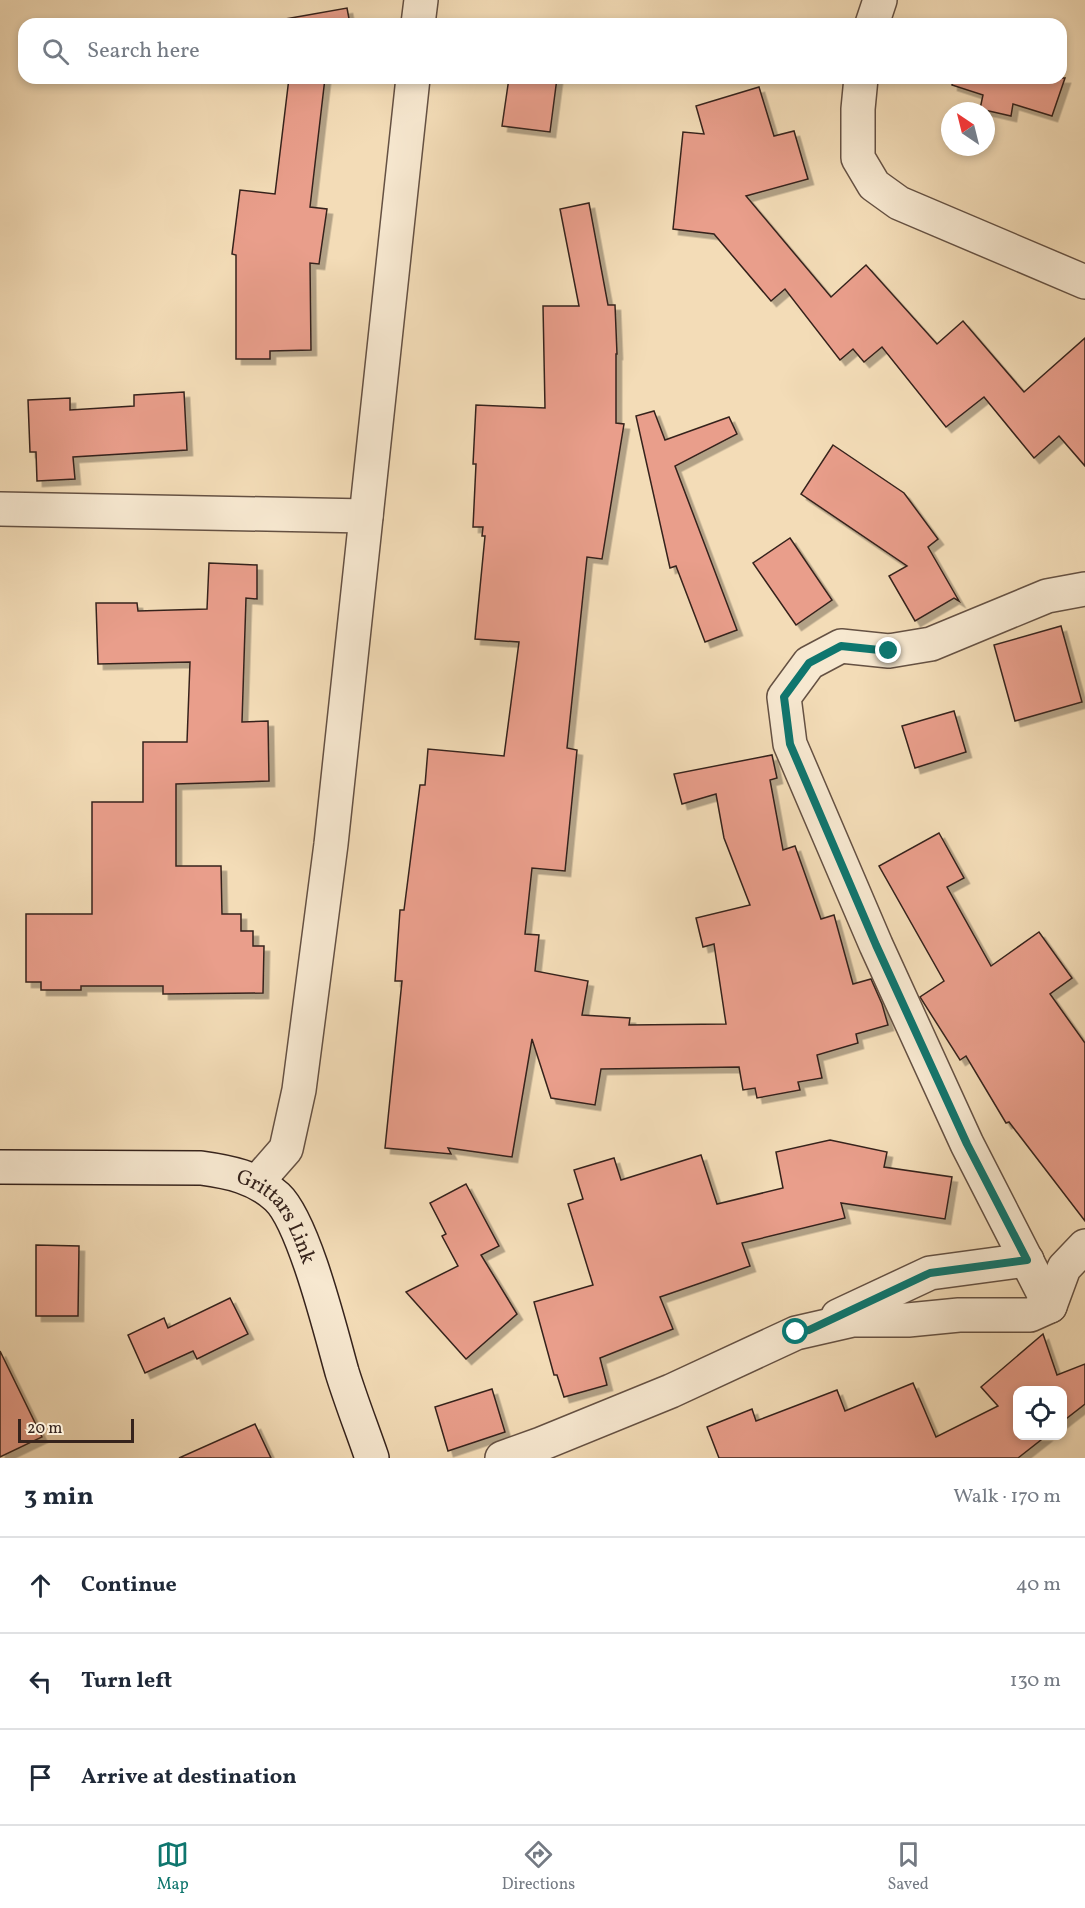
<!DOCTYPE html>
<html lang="en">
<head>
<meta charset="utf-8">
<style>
  :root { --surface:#fff; --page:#f2f2f3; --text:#1f2937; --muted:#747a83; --line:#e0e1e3; --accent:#0f766e }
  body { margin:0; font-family:Vollkorn,serif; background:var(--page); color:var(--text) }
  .controls { position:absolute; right:18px; bottom:18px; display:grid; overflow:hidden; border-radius:12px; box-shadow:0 3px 9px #0003 }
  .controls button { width:54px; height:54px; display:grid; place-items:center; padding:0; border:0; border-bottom:2px solid var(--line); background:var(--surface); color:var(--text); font:30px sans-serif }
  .compass { position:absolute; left:941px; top:102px; width:54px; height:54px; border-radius:50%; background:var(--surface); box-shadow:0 3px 9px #0003; rotate:325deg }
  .scale { position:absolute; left:18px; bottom:15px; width:116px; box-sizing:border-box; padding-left:6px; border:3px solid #36231c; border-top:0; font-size:16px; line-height:21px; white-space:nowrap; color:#36231c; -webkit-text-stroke:4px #f7e8d0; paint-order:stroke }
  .stop { position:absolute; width:18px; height:18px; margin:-14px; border:4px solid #0f766e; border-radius:50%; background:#fff }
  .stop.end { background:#0f766e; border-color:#fff; box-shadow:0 2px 6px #0008 }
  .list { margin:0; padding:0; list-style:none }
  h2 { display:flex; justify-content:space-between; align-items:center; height:78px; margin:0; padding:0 24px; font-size:26px }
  h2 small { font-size:20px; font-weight:400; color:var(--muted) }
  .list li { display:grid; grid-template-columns:39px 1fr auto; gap:18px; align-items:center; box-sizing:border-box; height:96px; padding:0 24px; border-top:2px solid var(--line) }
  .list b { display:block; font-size:22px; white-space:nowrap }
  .list em { font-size:20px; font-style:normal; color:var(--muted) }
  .icon { flex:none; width:33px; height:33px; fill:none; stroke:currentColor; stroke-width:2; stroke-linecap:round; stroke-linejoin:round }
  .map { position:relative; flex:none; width:1085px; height:1458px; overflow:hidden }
  .search { position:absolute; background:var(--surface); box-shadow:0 3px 9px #0003; left:18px; right:18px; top:18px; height:66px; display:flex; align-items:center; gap:15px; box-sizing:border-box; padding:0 21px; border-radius:18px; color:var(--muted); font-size:22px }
  .sheet { height:366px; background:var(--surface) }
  nav { display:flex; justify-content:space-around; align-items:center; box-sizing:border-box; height:84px; border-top:2px solid var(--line); background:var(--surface); font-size:16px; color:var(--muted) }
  nav a { display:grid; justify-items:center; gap:3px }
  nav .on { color:var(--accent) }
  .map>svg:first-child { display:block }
</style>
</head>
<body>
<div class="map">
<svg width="1085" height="1458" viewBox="0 0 1085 1458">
  <defs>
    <filter id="shadow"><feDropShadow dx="5.5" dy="5.5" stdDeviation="0" flood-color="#0004"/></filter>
  </defs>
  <rect width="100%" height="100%" fill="#f3dcb7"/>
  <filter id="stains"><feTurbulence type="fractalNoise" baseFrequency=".00333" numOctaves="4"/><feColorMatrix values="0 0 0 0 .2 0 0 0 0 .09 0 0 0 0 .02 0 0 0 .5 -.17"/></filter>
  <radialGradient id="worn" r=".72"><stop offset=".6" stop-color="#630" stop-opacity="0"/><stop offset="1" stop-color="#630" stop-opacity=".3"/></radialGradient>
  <g fill="#e99e8b" stroke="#36231c" stroke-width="1.5" filter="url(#shadow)">
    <polygon points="347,8 350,24 263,24 263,23"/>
    <polygon points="289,78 325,78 310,207 327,209 319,264 310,263 311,350 270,351 270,359 236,359 236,255 232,254 240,190 275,194"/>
    <polygon points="509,78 557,78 550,132 502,126"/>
    <polygon points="953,78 1065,78 1052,116 1013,104 1011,116 980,109 983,95 952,85"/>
    <polygon points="759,87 774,136 794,131 808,179 746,196 831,297 866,265 937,344 963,321 1024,392 1085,338 1085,466 1059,436 1034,458 984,397 946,427 882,347 864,362 853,349 840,360 785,289 771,301 714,234 673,229 683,132 704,134 696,106"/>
    <polygon points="589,203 608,305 615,305 617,354 616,354 616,423 624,424 602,559 587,557 567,748 577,750 565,871 532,868 525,934 539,935 535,971 588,981 582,1015 630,1018 629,1025 726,1024 714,944 703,947 696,918 750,905 724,838 716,794 682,804 674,774 772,755 777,778 770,780 783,850 795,846 821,919 834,915 853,984 871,979 882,1004 888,1025 856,1034 858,1043 817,1055 822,1078 798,1082 800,1090 757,1098 755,1088 743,1090 739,1067 601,1069 595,1105 551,1098 532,1039 512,1157 448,1148 451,1154 385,1148 402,981 395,981 400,910 404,910 420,785 425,785 428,749 504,756 519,642 475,639 485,536 482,536 483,527 473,527 476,464 473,464 476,405 545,408 543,306 579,306 560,209"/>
    <polygon points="184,392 187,450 73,457 75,479 37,481 36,452 30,452 28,400 70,398 70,410 134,406 134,395"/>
    <polygon points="654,411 665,440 729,417 737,434 675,466 737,630 705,642 676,566 670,568 636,416"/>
    <polygon points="833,445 904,493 938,539 928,547 959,601 954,598 915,621 889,576 907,566 801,494"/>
    <polygon points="790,538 832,600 796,625 753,563"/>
    <polygon points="209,563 257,565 257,599 246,598 242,722 268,721 269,781 176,784 176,866 221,866 222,914 241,914 241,931 253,931 253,946 264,946 263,993 163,994 163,986 81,986 81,990 41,990 41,982 26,982 26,914 92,914 92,802 143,802 143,742 187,742 190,662 98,664 96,603 137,603 138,611 207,609"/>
    <polygon points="1061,626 1082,702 1015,721 994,645"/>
    <polygon points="954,711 966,752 915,768 902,726"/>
    <polygon points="939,833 964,878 947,887 991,966 1039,932 1072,978 1050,994 1085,1043 1085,1221 1009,1122 1006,1123 966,1056 960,1060 920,997 944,981 879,866"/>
    <polygon points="830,1140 887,1152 884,1167 952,1177 945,1219 841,1203 845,1218 742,1243 750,1266 660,1297 673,1329 600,1358 607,1385 564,1397 557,1375 554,1375 534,1302 593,1285 568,1204 583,1199 574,1170 614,1158 621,1180 701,1155 717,1204 783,1188 776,1152"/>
    <polygon points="466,1184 499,1246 481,1255 517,1314 466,1359 406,1292 458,1266 442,1236 446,1234 430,1203"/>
    <polygon points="36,1245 79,1246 78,1316 36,1316"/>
    <polygon points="230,1298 248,1334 197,1359 193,1351 145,1373 128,1335 164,1318 168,1328"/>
    <polygon points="1043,1334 1057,1375 1085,1364 1085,1404 1062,1422 1062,1390 1017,1390 1017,1436 1046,1436 1018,1458 719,1458 707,1427 752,1409 756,1421 837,1390 845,1411 913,1383 936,1437 998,1406 981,1387"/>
    <polygon points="0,1351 42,1437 0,1457"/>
    <polygon points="492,1389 505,1432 448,1451 435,1407"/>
    <polygon points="255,1424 271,1458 179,1458"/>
  </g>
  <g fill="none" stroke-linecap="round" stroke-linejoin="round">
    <defs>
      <g id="street">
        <polyline points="418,24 421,0"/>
        <polyline points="872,24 880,0"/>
        <polyline points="861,78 858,109 858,158 874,185 899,203 1085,282"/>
        <polyline points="0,509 366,516"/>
        <polyline points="257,1182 286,1149 299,1090 331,844 413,78"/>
        <polyline points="1050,1306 967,1144 876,945 790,744 784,697 809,663 841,646 889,651 931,644 1047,596 1085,589"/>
        <polyline points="838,1316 930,1273 1027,1260"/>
        <polyline points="502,1458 541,1444 671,1391 796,1333 853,1320 908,1320 959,1315 1030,1315 1050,1306 1064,1268 1085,1246"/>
      </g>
      <g id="secondary">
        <path id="s1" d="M 0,1167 L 201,1168 C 230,1172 255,1177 277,1197 C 304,1222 331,1333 342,1372 C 351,1401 362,1429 372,1458"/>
      </g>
    </defs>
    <use href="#street" stroke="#655143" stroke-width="36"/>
    <use href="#secondary" stroke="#36231c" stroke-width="36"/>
    <use href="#street" stroke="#f7e8d0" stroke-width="33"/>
    <use href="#secondary" stroke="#f7e8d0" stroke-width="33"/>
  </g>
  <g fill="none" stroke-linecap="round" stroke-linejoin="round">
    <polyline stroke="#0f766e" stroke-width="8" points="796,1332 809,1330 930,1273 1027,1260 967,1144 876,945 790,744 784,697 809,663 841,646 889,651"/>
  </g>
  <g text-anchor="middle" stroke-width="4.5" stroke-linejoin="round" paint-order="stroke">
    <g font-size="21" fill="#36231c" stroke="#f7e8d0">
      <text dy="7" stroke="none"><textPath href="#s1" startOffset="298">Grittars Link</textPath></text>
    </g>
  </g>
  <rect width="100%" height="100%" filter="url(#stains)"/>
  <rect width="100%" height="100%" fill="url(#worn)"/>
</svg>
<div class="controls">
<button><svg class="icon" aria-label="locate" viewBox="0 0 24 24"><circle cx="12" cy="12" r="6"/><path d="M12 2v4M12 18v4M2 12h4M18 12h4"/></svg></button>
</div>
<svg class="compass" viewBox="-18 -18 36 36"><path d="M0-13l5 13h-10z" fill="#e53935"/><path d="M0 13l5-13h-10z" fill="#747a83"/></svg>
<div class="scale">20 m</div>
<div class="stop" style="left:796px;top:1332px"></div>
<div class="stop end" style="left:889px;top:651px"></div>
<div class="search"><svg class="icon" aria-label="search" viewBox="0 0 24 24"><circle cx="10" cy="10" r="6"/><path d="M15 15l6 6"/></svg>Search here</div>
</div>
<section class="sheet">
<h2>3 min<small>Walk · 170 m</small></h2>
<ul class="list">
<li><svg class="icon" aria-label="ahead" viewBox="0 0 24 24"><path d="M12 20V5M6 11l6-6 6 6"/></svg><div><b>Continue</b></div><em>40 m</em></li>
<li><svg class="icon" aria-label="left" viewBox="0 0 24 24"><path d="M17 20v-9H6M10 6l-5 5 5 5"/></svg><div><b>Turn left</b></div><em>130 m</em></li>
<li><svg class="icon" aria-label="arrive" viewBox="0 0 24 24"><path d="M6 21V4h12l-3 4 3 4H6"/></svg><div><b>Arrive at destination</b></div></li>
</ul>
</section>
<nav>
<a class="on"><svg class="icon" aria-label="map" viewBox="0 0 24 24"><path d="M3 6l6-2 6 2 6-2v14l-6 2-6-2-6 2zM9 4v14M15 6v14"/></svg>Map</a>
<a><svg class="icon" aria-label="directions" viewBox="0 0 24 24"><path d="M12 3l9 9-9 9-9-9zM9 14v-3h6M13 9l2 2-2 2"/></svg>Directions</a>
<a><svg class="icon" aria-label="saved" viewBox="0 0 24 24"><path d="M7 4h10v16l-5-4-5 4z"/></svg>Saved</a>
</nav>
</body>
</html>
